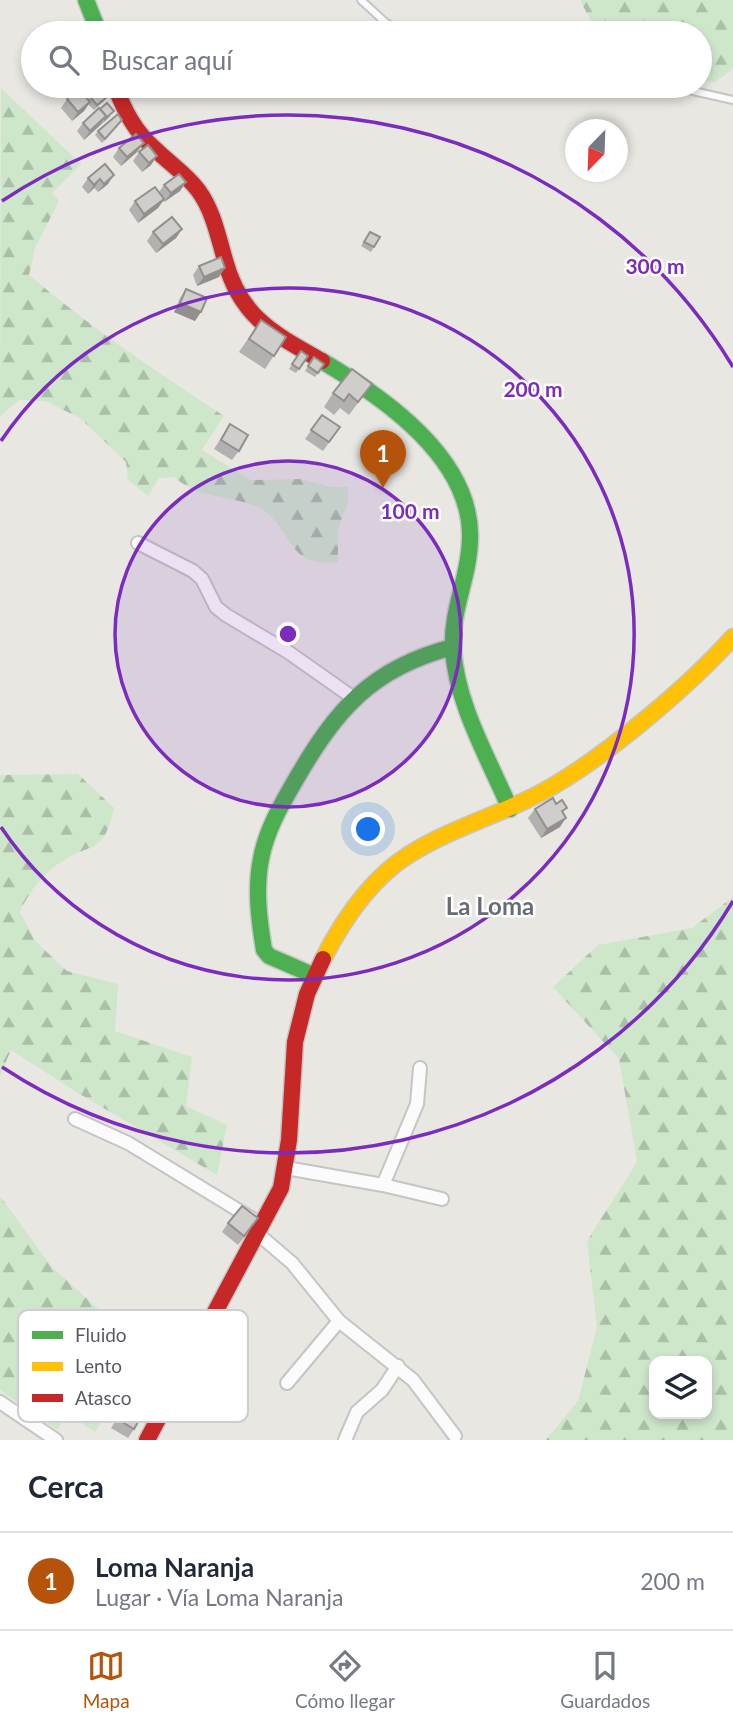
<!DOCTYPE html>
<html lang="es">
<head>
<meta charset="utf-8">
<style>
  :root { --surface:#fff; --page:#f2f2f3; --text:#1f2937; --muted:#747a83; --line:#e0e1e3; --accent:#b45309 }
  body { margin:0; font-family:Lato,sans-serif; background:var(--page); color:var(--text) }
  .controls { position:absolute; right:21px; bottom:21px; display:grid; overflow:hidden; border-radius:14px; box-shadow:0 4px 10px #0003 }
  .controls button { width:63px; height:63px; display:grid; place-items:center; padding:0; border:0; border-bottom:2px solid var(--line); background:var(--surface); color:var(--text); font:35px sans-serif }
  .compass { position:absolute; left:565px; top:119px; width:63px; height:63px; border-radius:50%; background:var(--surface); box-shadow:0 4px 10px #0003; rotate:203deg }
  .you { position:absolute; left:369px; top:830px; width:24px; height:24px; margin:-18px; border:5px solid #fff; border-radius:50%; background:#1a73e8; box-shadow:0 0 0 10px #1a73e833 }
  .badge { display:grid; place-items:center; width:46px; height:46px; border-radius:50%; background:var(--accent); color:#fff; font-size:23px; font-weight:700 }
  .pin { position:absolute; translate:-50% -58px; filter:drop-shadow(0 2px 4px #0008) }
  .pin::after { content:''; position:absolute; top:37px; width:24px; height:21px; background:inherit; clip-path:polygon(0 0,100% 0,50% 100%) }
  .list { margin:0; padding:0; list-style:none }
  h2 { display:flex; justify-content:space-between; align-items:center; height:91px; margin:0; padding:0 28px; font-size:30px }
  h2 small { font-size:23px; font-weight:400; color:var(--muted) }
  .list li { display:grid; grid-template-columns:46px 1fr auto; gap:21px; align-items:center; box-sizing:border-box; height:98px; padding:0 28px; border-top:2px solid var(--line) }
  .list b { display:block; font-size:26px; white-space:nowrap }
  .list p { margin:0; font-size:23px; white-space:nowrap; color:var(--muted) }
  .list em { font-size:23px; font-style:normal; color:var(--muted) }
  .icon { flex:none; width:38px; height:38px; fill:none; stroke:currentColor; stroke-width:2; stroke-linecap:round; stroke-linejoin:round }
  .map { position:relative; flex:none; width:733px; height:1440px; overflow:hidden }
  .search { position:absolute; background:var(--surface); box-shadow:0 4px 10px #0003; left:21px; right:21px; top:21px; height:77px; display:flex; align-items:center; gap:18px; box-sizing:border-box; padding:0 24px; border-radius:38px; color:var(--muted); font-size:26px }
  .sheet { height:189px; background:var(--surface) }
  nav { display:flex; justify-content:space-around; align-items:center; box-sizing:border-box; height:98px; border-top:2px solid var(--line); background:var(--surface); font-size:19px; color:var(--muted) }
  nav a { display:grid; justify-items:center; gap:4px }
  nav .on { color:var(--accent) }
  .map>svg:first-child { display:block }
</style>
</head>
<body>
<div class="map">
<svg width="733" height="1440" viewBox="0 0 733 1440">
  <defs>
    <pattern id="forest-firs" width="22" height="20" patternUnits="userSpaceOnUse" patternTransform="scale(1.75)"><rect width="22" height="20" fill="#cee7cb"/><path d="M5 1l3.5 6h-7zM16 11l3.5 6h-7z" fill="#aabea8"/></pattern>
  </defs>
  <rect width="100%" height="100%" fill="#e8e7e2"/>
  <g fill="url(#forest-firs)" fill-rule="evenodd">
    <polygon points="580,0 733,0 733,69 715,82 700,79 700,33 597,33"/>
    <path d="M 1,88 L 81,164 L 52,193 L 59,201 L 35,248 L 29,275 C 91,328 157,372 224,416 L 202,450 L 251,480 L 301,479 L 331,487 L 348,487 L 348,502 L 338,530 L 338,562 C 284,569 293,525 259,508 C 230,494 200,500 174,477 L 159,478 L 148,496 L 128,480 L 126,462 L 80,418 L 45,401 L 19,400 L 0,416 Z"/>
    <path d="M 78,774 L 114,808 C 103,856 93,841 61,862 C 42,874 29,892 20,912 L 35,941 L 67,971 L 118,984 L 115,1031 L 192,1057 L 186,1106 L 227,1125 L 217,1175 L 78,1093 L 11,1050 L 0,1076 L 0,775 Z"/>
    <path d="M 733,897 L 733,1440 L 546,1440 L 578,1401 L 597,1327 L 587,1241 L 637,1162 L 619,1059 L 553,987 L 598,945 L 692,928 ZM 707,1361 L 707,1414 L 654,1414 L 654,1361 Z"/>
    <polygon points="0,1196 50,1265 97,1308 129,1325 131,1372 95,1432 68,1414 57,1430 0,1390"/>
  </g>
  <g fill="none" stroke-linecap="round" stroke-linejoin="round">
    <defs>
      <g id="lane">
        <polyline points="361,0 385,22 404,33"/>
        <polyline points="671,86 733,100"/>
      </g>
      <g id="street">
        <polyline points="138,543 193,571 202,579 216,607 226,615 288,652 352,697"/>
        <polyline points="75,1119 128,1143 251,1218"/>
        <polyline points="286,1168 383,1185 417,1104 420,1068"/>
        <polyline points="383,1185 442,1199"/>
        <polyline points="258,1234 292,1263 339,1321 413,1380 455,1436"/>
        <polyline points="287,1383 339,1321"/>
        <polyline points="0,1402 56,1440"/>
        <polyline points="345,1440 357,1412 382,1390 398,1366"/>
      </g>
      <g id="fast">
        <polyline points="86,0 99,33"/>
        <path d="M 322,361 C 383,397 472,458 470,538 C 470,575 451,610 453,648 C 456,704 489,759 510,809"/>
        <path d="M 315,976 L 269,956 L 264,950 C 259,920 255,889 261,859 C 266,831 281,805 295,781 C 336,710 371,668 453,647"/>
      </g>
      <path id="slow" d="M 323,959 C 343,920 371,878 410,854 C 456,825 511,812 558,783 C 613,750 690,685 733,637"/>
      <g id="jam">
        <path d="M 115,86 C 124,110 135,132 155,149 C 169,163 186,174 198,190 C 213,210 218,236 225,260 C 240,317 274,334 322,361"/>
        <polyline points="147,1440 281,1188 289,1140 295,1042 307,994 323,959"/>
      </g>
    </defs>
    <use href="#lane" stroke="#c4c5c4" stroke-width="10"/>
    <use href="#street" stroke="#c4c5c4" stroke-width="16"/>
    <use href="#fast" stroke="#c5c6c5" stroke-width="19"/>
    <use href="#slow" stroke="#c5c6c5" stroke-width="19"/>
    <use href="#jam" stroke="#c5c6c5" stroke-width="19"/>
    <use href="#lane" stroke="#fcfbfb" stroke-width="6"/>
    <use href="#street" stroke="#fcfbfb" stroke-width="12"/>
    <use href="#fast" stroke="#4caf50" stroke-width="16"/>
    <use href="#slow" stroke="#ffc107" stroke-width="16"/>
    <use href="#jam" stroke="#c62828" stroke-width="16"/>
  </g>
  <g fill="#b2b1af">
    <polygon points="58,86 78,86 63,98 56,89"/>
    <polygon points="90,97 104,101 94,110 88,104 84,111 72,121 61,108 67,99 88,100"/>
    <polygon points="111,116 84,140 77,131 83,123"/>
    <polygon points="122,120 102,143 95,135 98,131"/>
    <polygon points="119,148 137,152 121,166 113,157"/>
    <polygon points="139,152 151,165 142,172 133,161"/>
    <polygon points="105,164 108,184 98,192 94,188 88,194 82,187 88,178"/>
    <polygon points="186,182 180,191 164,202 163,201 158,208 138,223 129,210 135,201 159,192 164,185"/>
    <polygon points="182,229 176,238 156,253 147,241 153,232"/>
    <polygon points="370,232 374,247 371,252 361,246"/>
    <polygon points="199,266 219,277 197,286 193,275"/>
    <polygon points="186,289 195,321 174,312 180,298"/>
    <polygon points="261,320 286,337 265,369 239,352"/>
    <polygon points="301,351 308,356 296,373 289,369"/>
    <polygon points="314,357 324,364 315,377 305,371"/>
    <polygon points="372,384 349,415 340,408 334,415 324,407 333,393"/>
    <polygon points="322,415 340,427 323,451 305,439"/>
    <polygon points="230,424 239,451 232,460 214,449"/>
    <polygon points="535,809 563,813 560,827 541,838 528,818"/>
    <polygon points="258,1218 238,1245 222,1232 228,1223"/>
    <polygon points="132,1394 134,1429 128,1438 111,1428"/>
  </g>
  <g fill="#91908e">
    <polygon points="90,102 84,111 72,121 78,112"/>
    <polygon points="106,116 100,125 84,140 90,131"/>
    <polygon points="144,143 137,152 121,166 127,157"/>
    <polygon points="157,156 151,165 142,172 149,163"/>
    <polygon points="114,175 108,184 98,192 104,184"/>
    <polygon points="100,179 94,188 88,194 94,185"/>
    <polygon points="186,182 180,191 164,202 171,193"/>
    <polygon points="164,199 158,208 138,223 144,214"/>
    <polygon points="182,229 176,238 156,253 163,244"/>
    <polygon points="225,268 219,277 197,286 204,277"/>
    <polygon points="180,303 201,312 195,321 174,312"/>
    <polygon points="566,818 560,827 541,838 547,829"/>
  </g>
  <g fill="#cfcecb" stroke="#91908e" stroke-width="2">
    <polygon points="60,86 75,86 67,93"/>
    <polygon points="79,89 90,102 78,112 67,99"/>
    <polygon points="100,89 107,97 97,105 90,97"/>
    <polygon points="107,103 114,111 105,119 105,118 106,116 100,109"/>
    <polygon points="99,108 106,116 90,131 83,123"/>
    <polygon points="118,114 122,120 105,139 98,131"/>
    <polygon points="136,134 144,143 127,157 119,148"/>
    <polygon points="148,145 157,156 149,163 139,152"/>
    <polygon points="105,164 114,175 104,184 100,179 94,185 88,178"/>
    <polygon points="179,174 186,182 171,193 164,185"/>
    <polygon points="155,187 164,199 144,214 135,201"/>
    <polygon points="172,217 182,229 163,244 153,232"/>
    <polygon points="370,232 380,237 374,247 364,242"/>
    <polygon points="221,257 225,268 204,277 199,266"/>
    <polygon points="186,289 207,298 201,312 180,303"/>
    <polygon points="261,320 286,337 274,356 249,339"/>
    <polygon points="301,351 308,356 299,369 292,364"/>
    <polygon points="314,357 324,364 318,373 308,366"/>
    <polygon points="352,369 372,384 358,402 349,394 344,401 333,393"/>
    <polygon points="322,415 340,427 329,442 311,430"/>
    <polygon points="230,424 248,435 239,451 221,440"/>
    <polygon points="553,798 556,804 562,800 567,808 562,811 566,818 547,829 535,809"/>
    <polygon points="242,1206 258,1218 244,1236 228,1223"/>
    <polygon points="132,1394 148,1404 134,1429 117,1419"/>
  </g>
  <circle cx="288" cy="634" r="173" fill="#7b2cbf" fill-opacity=".12"/>
  <g fill="none" stroke="#7b2cbf" stroke-width="3.5">
    <circle cx="288" cy="634" r="173"/>
    <path d="M1 441A346 346 0 1 1 1 827"/>
    <path d="M733 901A519 519 0 0 1 2 1067M2 201A519 519 0 0 1 733 367"/>
  </g>
  <g text-anchor="middle" stroke-width="5" stroke-linejoin="round" paint-order="stroke">
    <g font-size="24" font-weight="bold" fill="#686d73" stroke="#fff">
      <text x="490" y="915">La Loma</text>
    </g>
  </g>
  <rect x="18" y="1310" width="230" height="112" rx="10" fill="#fff" stroke="#cdced0" stroke-width="2"/>
  <rect x="32" y="1331" width="31" height="8" fill="#4caf50"/>
  <rect x="32" y="1362" width="31" height="9" fill="#ffc107"/>
  <rect x="32" y="1394" width="31" height="8" fill="#c62828"/>
  <g font-size="19" fill="#575b61">
    <text x="75" y="1342">Fluido</text>
    <text x="75" y="1373">Lento</text>
    <text x="75" y="1405">Atasco</text>
  </g>
  <circle cx="288" cy="634" r="10" fill="#7b2cbf" stroke="#fff" stroke-width="3.5"/>
  <g font-size="21" text-anchor="middle" font-weight="bold" fill="#7b2cbf" stroke="#fff" stroke-width="5" stroke-linejoin="round" paint-order="stroke">
    <text x="655" y="274">300 m</text>
    <text x="533" y="397">200 m</text>
    <text x="410" y="519">100 m</text>
  </g>
</svg>
<div class="controls">
<button><svg class="icon" aria-label="layers" viewBox="0 0 24 24"><path d="M12 4l9 5-9 5-9-5zM3 14l9 5 9-5"/></svg></button>
</div>
<svg class="compass" viewBox="-18 -18 36 36"><path d="M0-13l5 13h-10z" fill="#e53935"/><path d="M0 13l5-13h-10z" fill="#747a83"/></svg>
<div class="you"></div>
<div class="pin badge" style="left:383px;top:488px">1</div>
<div class="search"><svg class="icon" aria-label="search" viewBox="0 0 24 24"><circle cx="10" cy="10" r="6"/><path d="M15 15l6 6"/></svg>Buscar aquí</div>
</div>
<section class="sheet">
<h2>Cerca<small></small></h2>
<ul class="list">
<li><span class="badge">1</span><div><b>Loma Naranja</b><p>Lugar · Vía Loma Naranja</p></div><em>200 m</em></li>
</ul>
</section>
<nav>
<a class="on"><svg class="icon" aria-label="map" viewBox="0 0 24 24"><path d="M3 6l6-2 6 2 6-2v14l-6 2-6-2-6 2zM9 4v14M15 6v14"/></svg>Mapa</a>
<a><svg class="icon" aria-label="directions" viewBox="0 0 24 24"><path d="M12 3l9 9-9 9-9-9zM9 14v-3h6M13 9l2 2-2 2"/></svg>Cómo llegar</a>
<a><svg class="icon" aria-label="saved" viewBox="0 0 24 24"><path d="M7 4h10v16l-5-4-5 4z"/></svg>Guardados</a>
</nav>
</body>
</html>
